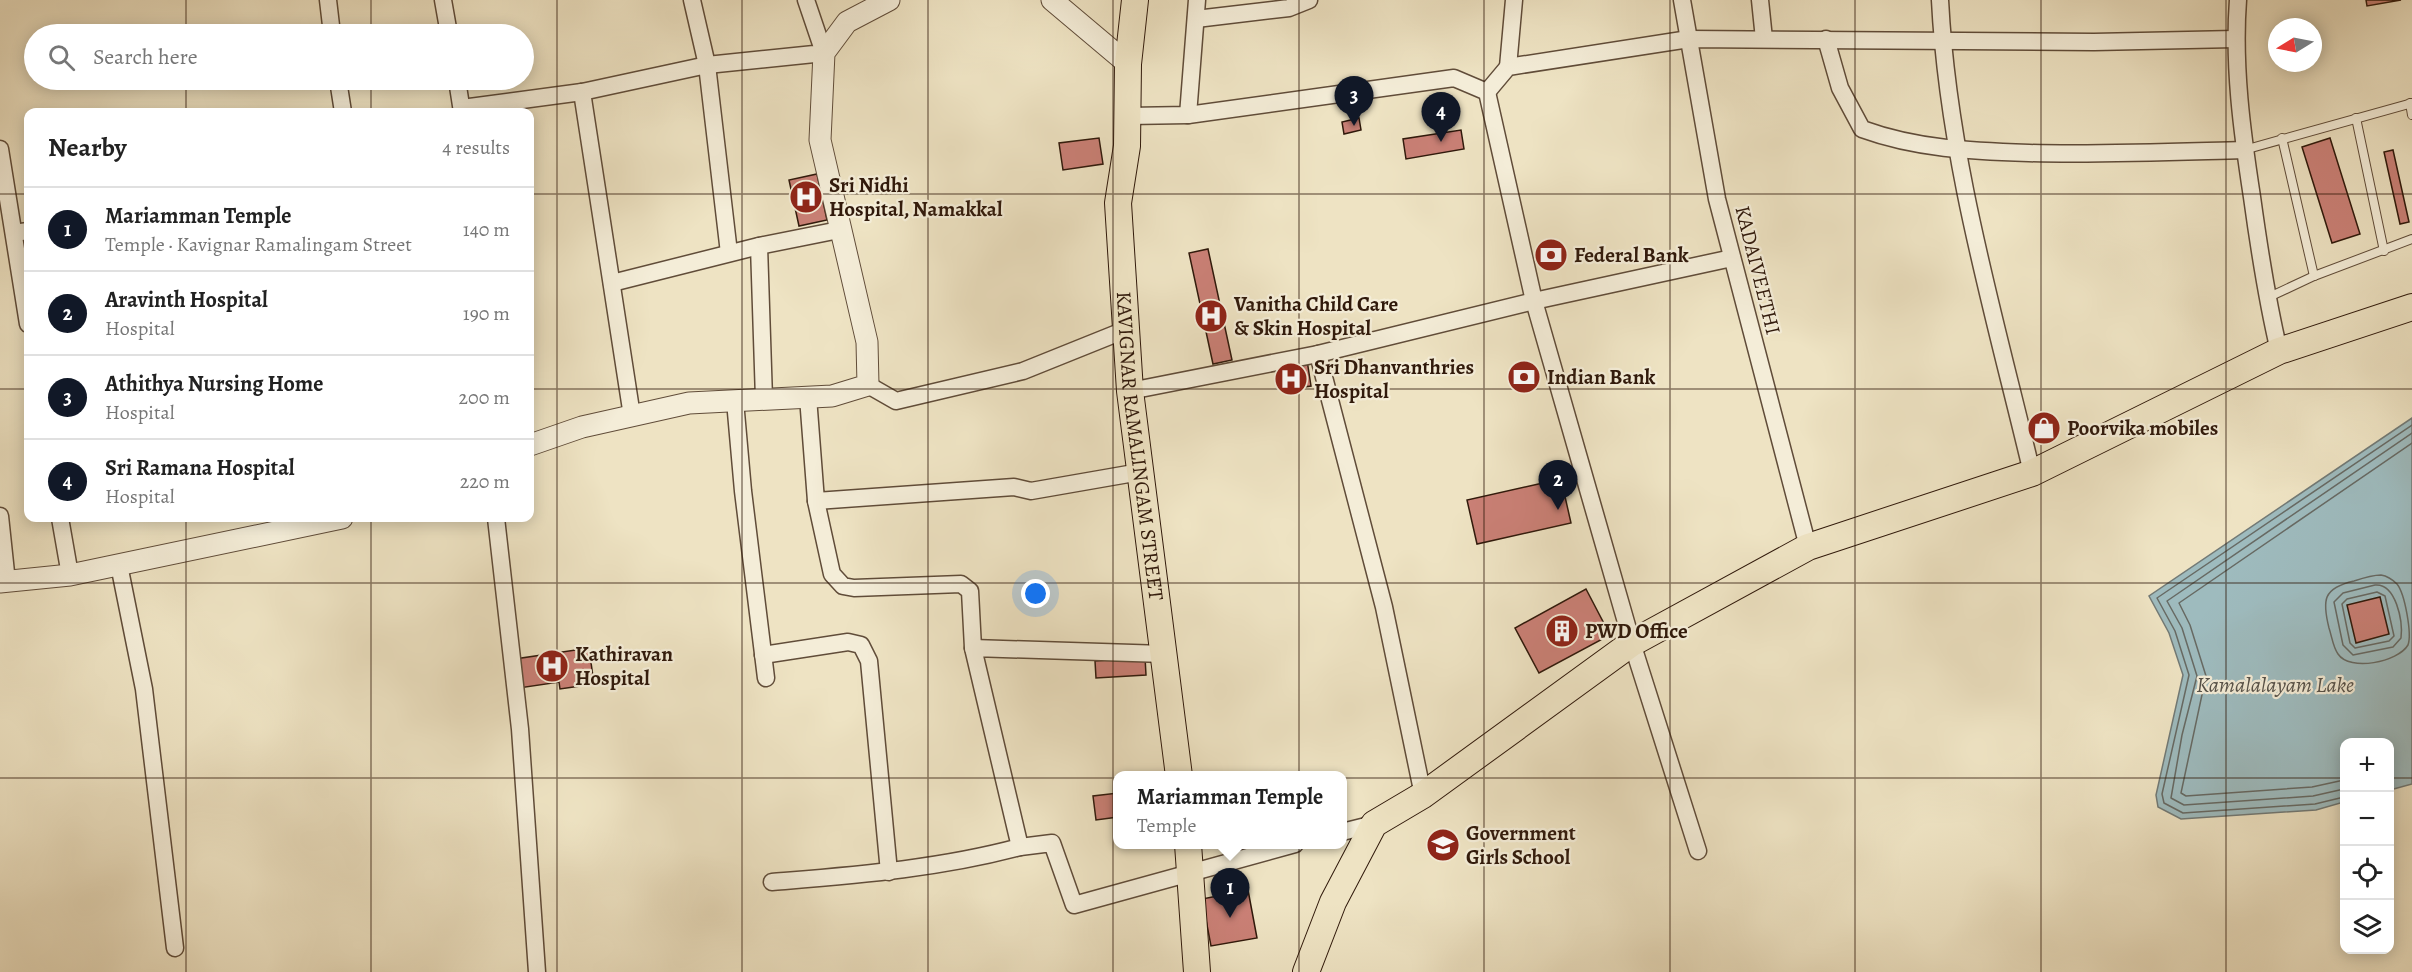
<!DOCTYPE html>
<html lang="en">
<head>
<meta charset="utf-8">
<style>
  :root { --surface:#fff; --page:#f2f2f2; --text:#222; --muted:#767676; --line:#e0e0e0; --accent:#111827 }
  body { margin:0; font-family:Alegreya,serif; background:var(--page); color:var(--text) }
  .controls { position:absolute; right:18px; bottom:18px; display:grid; overflow:hidden; border-radius:12px; box-shadow:0 3px 15px #0003 }
  .controls button { width:54px; height:54px; display:grid; place-items:center; padding:0; border:0; border-bottom:2px solid var(--line); background:var(--surface); color:var(--text); font:30px sans-serif }
  .compass { position:absolute; left:2268px; top:18px; width:54px; height:54px; border-radius:50%; background:var(--surface); box-shadow:0 3px 15px #0003; rotate:260deg }
  .you { position:absolute; left:1036px; top:594px; width:21px; height:21px; margin:-15px; border:4px solid #fff; border-radius:50%; background:#1a73e8; box-shadow:0 0 0 9px #1a73e833 }
  .badge { display:grid; place-items:center; width:39px; height:39px; border-radius:50%; background:var(--accent); color:#fff; font-size:20px; font-weight:700 }
  .pin { position:absolute; translate:-50% -50px; filter:drop-shadow(0 2px 3px #0008) }
  .pin::after { content:''; position:absolute; top:32px; width:21px; height:18px; background:inherit; clip-path:polygon(0 0,100% 0,50% 100%) }
  .popup { position:absolute; left:1113px; top:771px; width:234px; height:78px; box-sizing:border-box; display:grid; place-content:center; border-radius:12px; background:var(--surface); filter:drop-shadow(0 2px 4px #0005); font-size:20px; white-space:nowrap; color:var(--muted) }
  .popup b { font-size:22px; color:var(--text) }
  .popup::after { content:''; position:absolute; left:50%; top:100%; margin-left:-12px; border:12px solid transparent; border-top-color:var(--surface) }
  .list { margin:0; padding:0; list-style:none }
  h2 { display:flex; justify-content:space-between; align-items:center; height:78px; margin:0; padding:0 24px; font-size:26px }
  h2 small { font-size:20px; font-weight:400; color:var(--muted) }
  .list li { display:grid; grid-template-columns:39px 1fr auto; gap:18px; align-items:center; box-sizing:border-box; height:84px; padding:0 24px; border-top:2px solid var(--line) }
  .list b { display:block; font-size:22px; white-space:nowrap }
  .list p { margin:0; font-size:20px; white-space:nowrap; color:var(--muted) }
  .list em { font-size:20px; font-style:normal; color:var(--muted) }
  .icon { flex:none; width:33px; height:33px; fill:none; stroke:currentColor; stroke-width:2; stroke-linecap:round; stroke-linejoin:round }
  .map { position:relative; flex:none; width:2412px; height:972px; overflow:hidden }
  .search { position:absolute; background:var(--surface); box-shadow:0 3px 15px #0003; left:24px; top:24px; width:510px; height:66px; display:flex; align-items:center; gap:15px; box-sizing:border-box; padding:0 21px; border-radius:33px; color:var(--muted); font-size:22px }
  .panel { position:absolute; background:var(--surface); box-shadow:0 3px 15px #0003; left:24px; top:108px; width:510px; height:414px; border-radius:12px }
  .map>svg:first-child { display:block }
</style>
</head>
<body>
<div class="map">
<svg width="2412" height="972" viewBox="0 0 2412 972">
  <rect width="100%" height="100%" fill="#eee3c3"/>
  <filter id="stains"><feTurbulence type="fractalNoise" baseFrequency=".00333" numOctaves="4"/><feColorMatrix values="0 0 0 0 .2 0 0 0 0 .09 0 0 0 0 .02 0 0 0 .5 -.17"/></filter>
  <radialGradient id="worn" r=".72"><stop offset=".6" stop-color="#630" stop-opacity="0"/><stop offset="1" stop-color="#630" stop-opacity=".3"/></radialGradient>
  <polygon fill="#9ebbbe" stroke="#727a76" stroke-width="1.5" points="2412,418 2412,784 2390,790 2390,742 2344,742 2344,802 2316,810 2181,819 2158,807 2156,795 2183,675 2169,633 2149,596"/>
  <g fill="none" stroke-linecap="round" stroke-linejoin="round">
    <g stroke="#676a64" stroke-width="1.5">
      <path d="M 2381,575 C 2387,576 2392,579 2397,584 C 2405,594 2412,634 2408,645 C 2398,662 2350,672 2338,654 C 2333,647 2332,637 2329,628 C 2322,600 2323,588 2354,581 C 2363,578 2372,575 2381,575 Z"/>
      <path d="M 2375,585 C 2396,583 2403,621 2401,638 L 2393,647 L 2353,655 L 2343,645 L 2334,602 L 2343,593 Z"/>
      <polygon points="2377,592 2385,596 2394,636 2389,641 2355,648 2350,643 2342,604 2347,599"/>
      <polyline points="2344,780 2312,787 2186,796 2181,793 2206,676 2190,625 2179,603 2412,443"/>
      <polyline points="2344,789 2313,796 2184,805 2171,798 2182,735 2197,676 2182,628 2167,601 2412,433"/>
      <polyline points="2344,797 2315,804 2183,813 2164,803 2162,794 2189,675 2175,631 2157,598 2412,425"/>
    </g>
  </g>
  <g fill="#ca8076" stroke="#30190b" stroke-width="1.5">
    <polygon points="2366,0 2401,0 2367,6"/>
    <polygon points="1359,118 1361,130 1344,134 1342,122"/>
    <polygon points="1461,130 1464,149 1406,159 1403,139"/>
    <polygon points="1099,138 1103,164 1063,170 1059,143"/>
    <polygon points="2330,138 2360,234 2332,243 2302,147"/>
    <polygon points="2393,150 2409,222 2400,224 2384,152"/>
    <polygon points="817,174 827,220 799,226 789,180"/>
    <polygon points="1208,249 1232,360 1213,364 1189,253"/>
    <polygon points="1307,360 1311,386 1283,390 1279,364"/>
    <polygon points="1561,479 1571,523 1477,544 1467,500"/>
    <polygon points="1586,589 1610,635 1539,673 1515,628"/>
    <polygon points="2380,597 2389,634 2356,643 2347,605"/>
    <polygon points="589,648 594,684 560,689 559,682 519,688 515,659"/>
    <polygon points="1145,657 1146,675 1096,678 1095,661"/>
    <polygon points="1118,793 1118,817 1096,820 1093,796"/>
    <polygon points="1248,890 1257,938 1211,946 1202,899"/>
  </g>
  <g fill="none" stroke-linecap="round" stroke-linejoin="round">
    <defs>
      <g id="service">
        <polyline points="2410,103 2412,115"/>
        <polyline points="2356,118 2384,251"/>
        <polyline points="2282,138 2314,276"/>
        <polyline points="2244,150 2412,103"/>
        <polyline points="2267,298 2314,276 2412,239"/>
      </g>
      <g id="minor">
        <polyline points="328,0 332,34"/>
        <polyline points="443,0 449,34"/>
        <polyline points="692,0 707,65 729,253"/>
        <polyline points="1682,0 1717,199 1808,547"/>
        <polyline points="1760,0 1764,39"/>
        <path d="M 1940,0 C 1948,160 1995,317 2032,473"/>
        <path d="M 2238,0 C 2233,65 2242,132 2252,197 C 2259,248 2267,300 2279,351"/>
        <polyline points="1196,19 1289,8 1309,0"/>
        <path d="M 1826,39 L 1840,88 L 1862,129 C 1917,149 1971,151 2029,153 C 2101,155 2172,152 2244,150"/>
        <polyline points="1508,67 1514,0"/>
        <polyline points="338,80 343,112"/>
        <polyline points="457,80 462,112"/>
        <polyline points="582,92 632,416"/>
        <polyline points="1487,92 1508,67 1689,39 2094,42 2235,39"/>
        <polyline points="462,108 582,92 707,65 824,53 806,0"/>
        <polyline points="1188,115 1197,0"/>
        <polyline points="1128,116 1188,115 1454,78 1487,92 1534,301 1632,643 1698,851"/>
        <polyline points="0,149 28,324"/>
        <polyline points="14,233 28,231"/>
        <polyline points="612,283 759,246"/>
        <polyline points="1318,354 1384,607 1423,795"/>
        <polyline points="868,385 896,401 1023,371 1125,330"/>
        <polyline points="1130,391 1318,354 1534,301 1732,258"/>
        <polyline points="808,397 816,501 1014,487 1031,491 1140,472"/>
        <polyline points="764,399 759,246 839,230"/>
        <polyline points="735,401 743,491 766,678"/>
        <polyline points="816,501 832,574 843,586 854,588 961,584 970,591 973,648"/>
        <polyline points="0,516 7,582"/>
        <polyline points="60,518 70,575"/>
        <polyline points="496,518 520,729 537,972"/>
        <polyline points="119,565 144,689 175,948"/>
        <polyline points="763,655 848,642 861,645 869,661 889,872"/>
        <polyline points="1342,832 1374,824"/>
        <polyline points="1020,847 1052,843 1074,905 1295,844"/>
        <path d="M 772,882 C 856,875 938,869 1020,847 L 973,648 L 1164,654"/>
      </g>
      <g id="tertiary">
        <polyline points="1052,0 1128,64"/>
        <polyline points="530,445 582,427 689,403 832,396 868,385 867,342 820,140 824,53 847,22 889,0"/>
        <polyline points="0,582 70,575 342,518"/>
      </g>
      <g id="primary">
        <path id="s1" d="M 1135,0 L 1128,64 L 1127,146 L 1118,203 L 1130,391 L 1179,776"/>
        <polyline points="1188,844 1197,972"/>
        <polyline points="1306,972 1333,902 1374,824 1423,795 1632,643 1808,547 2032,473 2279,351 2412,307"/>
      </g>
    </defs>
    <use href="#service" stroke="#604c39" stroke-width="10"/>
    <use href="#minor" stroke="#604c39" stroke-width="19"/>
    <use href="#tertiary" stroke="#604c39" stroke-width="23"/>
    <use href="#primary" stroke="#30190b" stroke-width="28"/>
    <use href="#service" stroke="#f4edd8" stroke-width="8"/>
    <use href="#minor" stroke="#f4edd8" stroke-width="16"/>
    <use href="#tertiary" stroke="#f4edd8" stroke-width="21"/>
    <use href="#primary" stroke="#eee3c3" stroke-width="26"/>
  </g>
  <path fill="none" stroke="#30190b" stroke-width="1.5" stroke-opacity="0.55" d="M 186,0 L 186,34M 371,0 L 371,34M 557,0 L 557,972M 742,0 L 742,972M 928,0 L 928,972M 1113,0 L 1113,972M 1299,0 L 1299,972M 1484,0 L 1484,972M 1670,0 L 1670,972M 1855,0 L 1855,972M 2041,0 L 2041,972M 2226,0 L 2226,972M 186,80 L 186,112M 371,80 L 371,112M 0,194 L 28,194M 530,194 L 2412,194M 0,389 L 28,389M 530,389 L 2412,389M 186,518 L 186,972M 371,518 L 371,972M 0,583 L 2412,583M 0,778 L 2344,778M 2390,778 L 2412,778"/>
  <defs>
    <symbol id="hospital-disc" viewBox="-11 -11 22 22"><circle r="9.5" fill="#8f2418" stroke="#f4edd8"/><path d="M-5-5h3v3.5h4V-5h3V5h-3V1.5h-4V5h-3Z" fill="#fff"/></symbol>
    <symbol id="bank-disc" viewBox="-11 -11 22 22"><circle r="9.5" fill="#8f2418" stroke="#f4edd8"/><path d="M-6-4H6V4H-6ZM0-2.3a2.3 2.3 0 1 0 0 4.6a2.3 2.3 0 1 0 0-4.6Z" fill="#fff"/></symbol>
    <symbol id="shop-disc" viewBox="-11 -11 22 22"><circle r="9.5" fill="#8f2418" stroke="#f4edd8"/><path d="M-5-2.5h2.3a2.7 3.5 0 0 1 5.4 0H5L5.5 6h-11ZM-1.5-2.5h3a1.5 2.3 0 0 0-3 0Z" fill="#fff"/></symbol>
    <symbol id="building-disc" viewBox="-11 -11 22 22"><circle r="9.5" fill="#8f2418" stroke="#f4edd8"/><path d="M-4-6H4V6H1V3H-1V6H-4ZM-2.5-4.3h1.7v1.8h-1.7ZM.8-4.3h1.7v1.8H.8ZM-2.5-1h1.7V.8h-1.7ZM.8-1h1.7V.8H.8Z" fill="#fff"/></symbol>
    <symbol id="school-disc" viewBox="-11 -11 22 22"><circle r="9.5" fill="#8f2418" stroke="#f4edd8"/><path d="M0-5L7-2L0 1L-7-2ZM-4 1L0 2.5L4 1V4Q0 6-4 4Z" fill="#fff"/></symbol>
  </defs>
  <g fill-rule="evenodd">
    <use href="#hospital-disc" x="787" y="178" width="38" height="38"/>
    <use href="#bank-disc" x="1532" y="236" width="38" height="38"/>
    <use href="#hospital-disc" x="1192" y="297" width="38" height="38"/>
    <use href="#bank-disc" x="1505" y="358" width="38" height="38"/>
    <use href="#hospital-disc" x="1272" y="360" width="38" height="38"/>
    <use href="#shop-disc" x="2025" y="409" width="38" height="38"/>
    <use href="#building-disc" x="1543" y="612" width="38" height="38"/>
    <use href="#hospital-disc" x="533" y="647" width="38" height="38"/>
    <use href="#school-disc" x="1424" y="826" width="38" height="38"/>
  </g>
  <g text-anchor="middle" stroke-width="4.5" stroke-linejoin="round" paint-order="stroke">
    <g font-size="21" font-weight="bold" fill="#30190b" stroke="#f4edd8" text-anchor="start">
      <text x="829" y="192">Sri Nidhi<tspan x="829" dy="24">Hospital, Namakkal</tspan></text>
      <text x="1574" y="262">Federal Bank</text>
      <text x="1234" y="311">Vanitha Child Care<tspan x="1234" dy="24">&amp; Skin Hospital</tspan></text>
      <text x="1314" y="374">Sri Dhanvanthries<tspan x="1314" dy="24">Hospital</tspan></text>
      <text x="1547" y="384">Indian Bank</text>
      <text x="2067" y="435">Poorvika mobiles</text>
      <text x="1585" y="638">PWD Office</text>
      <text x="575" y="661">Kathiravan<tspan x="575" dy="24">Hospital</tspan></text>
      <text x="1466" y="840">Government<tspan x="1466" dy="24">Girls School</tspan></text>
    </g>
    <g font-size="21" fill="#30190b" stroke="#f4edd8">
      <text transform="translate(1758 270) rotate(76)" y="7">KADAIVEETHI</text>
      <text dy="7" stroke="none"><textPath href="#s1" startOffset="448">KAVIGNAR RAMALINGAM STREET</textPath></text>
    </g>
    <g font-size="22" font-style="italic" fill="#56524a" stroke="#f4edd8">
      <text x="2275" y="692">Kamalalayam Lake</text>
    </g>
  </g>
  <rect width="100%" height="100%" filter="url(#stains)"/>
  <rect width="100%" height="100%" fill="url(#worn)"/>
</svg>
<div class="controls">
<button>+</button>
<button>−</button>
<button><svg class="icon" aria-label="locate" viewBox="0 0 24 24"><circle cx="12" cy="12" r="6"/><path d="M12 2v4M12 18v4M2 12h4M18 12h4"/></svg></button>
<button><svg class="icon" aria-label="layers" viewBox="0 0 24 24"><path d="M12 4l9 5-9 5-9-5zM3 14l9 5 9-5"/></svg></button>
</div>
<svg class="compass" viewBox="-18 -18 36 36"><path d="M0-13l5 13h-10z" fill="#e53935"/><path d="M0 13l5-13h-10z" fill="#767676"/></svg>
<div class="you"></div>
<div class="pin badge" style="left:1230px;top:918px">1</div>
<div class="popup"><b>Mariamman Temple</b>Temple</div>
<div class="pin badge" style="left:1558px;top:510px">2</div>
<div class="pin badge" style="left:1354px;top:126px">3</div>
<div class="pin badge" style="left:1441px;top:142px">4</div>
<div class="search"><svg class="icon" aria-label="search" viewBox="0 0 24 24"><circle cx="10" cy="10" r="6"/><path d="M15 15l6 6"/></svg>Search here</div>
<section class="panel">
<h2>Nearby<small>4 results</small></h2>
<ul class="list">
<li><span class="badge">1</span><div><b>Mariamman Temple</b><p>Temple · Kavignar Ramalingam Street</p></div><em>140 m</em></li>
<li><span class="badge">2</span><div><b>Aravinth Hospital</b><p>Hospital</p></div><em>190 m</em></li>
<li><span class="badge">3</span><div><b>Athithya Nursing Home</b><p>Hospital</p></div><em>200 m</em></li>
<li><span class="badge">4</span><div><b>Sri Ramana Hospital</b><p>Hospital</p></div><em>220 m</em></li>
</ul>
</section>
</div>
</body>
</html>
